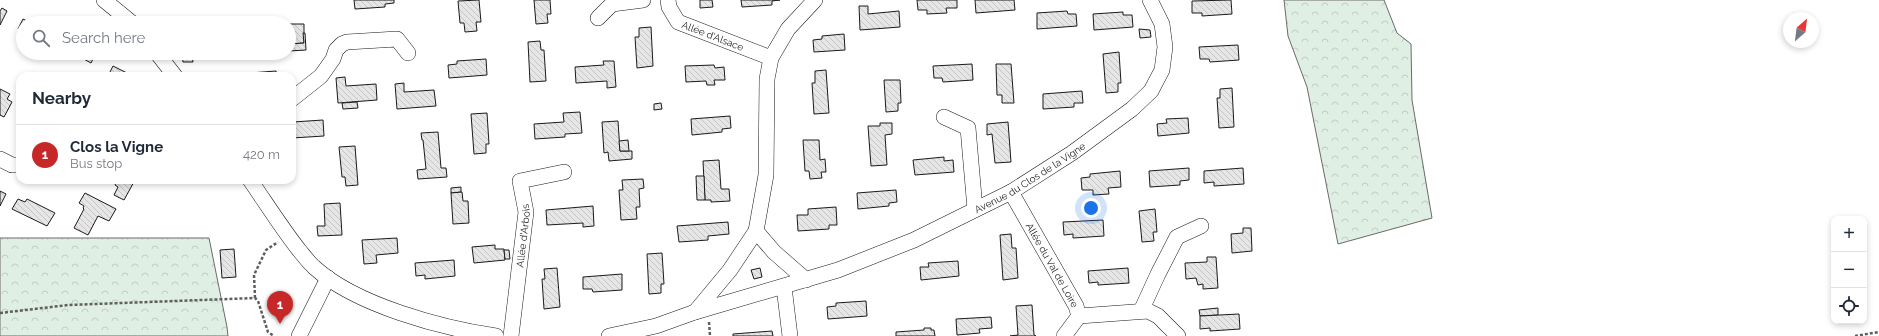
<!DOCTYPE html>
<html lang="en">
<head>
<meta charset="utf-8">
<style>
  :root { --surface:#fff; --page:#f2f2f3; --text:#1f2937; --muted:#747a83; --line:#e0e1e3; --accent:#c62828 }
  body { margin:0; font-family:Raleway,sans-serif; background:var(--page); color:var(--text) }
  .controls { position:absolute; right:12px; bottom:12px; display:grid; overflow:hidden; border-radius:8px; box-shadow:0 2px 6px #0003 }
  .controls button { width:36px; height:36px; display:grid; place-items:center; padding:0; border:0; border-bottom:1px solid var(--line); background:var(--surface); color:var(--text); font:20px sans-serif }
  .compass { position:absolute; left:1783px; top:12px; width:36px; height:36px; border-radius:50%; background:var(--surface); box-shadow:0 2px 6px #0003; rotate:28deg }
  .you { position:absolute; left:1091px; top:208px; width:14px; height:14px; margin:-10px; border:3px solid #fff; border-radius:50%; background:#1a73e8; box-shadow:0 0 0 6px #1a73e833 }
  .badge { display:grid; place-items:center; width:26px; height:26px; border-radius:50%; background:var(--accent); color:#fff; font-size:13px; font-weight:700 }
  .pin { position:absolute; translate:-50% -33px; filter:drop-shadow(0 1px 2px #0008) }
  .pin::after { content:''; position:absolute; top:21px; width:14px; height:12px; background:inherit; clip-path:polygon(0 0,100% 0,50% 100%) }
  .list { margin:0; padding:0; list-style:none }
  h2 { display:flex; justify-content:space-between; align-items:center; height:52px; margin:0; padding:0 16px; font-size:17px }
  h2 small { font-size:13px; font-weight:400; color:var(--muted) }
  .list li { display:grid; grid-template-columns:26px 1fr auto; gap:12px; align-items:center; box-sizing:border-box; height:60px; padding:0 16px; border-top:1px solid var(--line) }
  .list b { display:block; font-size:15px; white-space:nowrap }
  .list p { margin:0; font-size:13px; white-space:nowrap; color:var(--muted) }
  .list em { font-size:13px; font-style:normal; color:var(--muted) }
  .icon { flex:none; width:22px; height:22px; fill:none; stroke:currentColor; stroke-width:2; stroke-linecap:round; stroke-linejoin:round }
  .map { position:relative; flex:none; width:1879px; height:336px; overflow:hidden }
  .search { position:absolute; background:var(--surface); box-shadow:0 2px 6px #0003; left:16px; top:16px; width:280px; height:44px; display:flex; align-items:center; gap:10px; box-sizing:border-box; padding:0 14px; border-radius:22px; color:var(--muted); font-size:15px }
  .panel { position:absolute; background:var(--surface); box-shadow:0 2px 6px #0003; left:16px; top:72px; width:280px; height:112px; border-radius:12px }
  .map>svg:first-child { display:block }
</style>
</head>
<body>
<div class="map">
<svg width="1879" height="336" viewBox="0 0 1879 336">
  <defs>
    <pattern id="forest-crowns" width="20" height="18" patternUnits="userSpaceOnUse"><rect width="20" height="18" fill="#e0efe3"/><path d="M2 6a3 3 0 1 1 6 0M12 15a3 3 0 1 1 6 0" fill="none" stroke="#c0ccc2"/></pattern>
    <pattern id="building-back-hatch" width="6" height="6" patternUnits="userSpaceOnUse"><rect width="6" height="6" fill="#e6e6e6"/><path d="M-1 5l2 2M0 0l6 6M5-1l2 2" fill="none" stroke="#c5c5c5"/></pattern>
  </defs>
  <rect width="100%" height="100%" fill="#fff"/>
  <g fill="url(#forest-crowns)" stroke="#6a6a6a">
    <polygon points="1284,0 1384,0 1397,33 1411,44 1412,100 1432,218 1338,244 1307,87 1288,36"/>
    <polygon points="0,238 209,238 227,327 228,336 0,336"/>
  </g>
  <g fill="url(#building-back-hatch)" stroke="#1a1a1a">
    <polygon points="354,0 394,0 394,3 385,4 385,7 355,9"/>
    <polygon points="479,0 481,22 476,22 477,31 465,32 464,23 460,23 458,1"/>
    <polygon points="534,0 550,0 551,14 547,14 548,23 536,24"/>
    <polygon points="700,0 712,0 713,7 700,8"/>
    <polygon points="741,0 780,0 772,1 772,5 742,7"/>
    <polygon points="917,0 957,0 957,8 946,8 947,13 927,14 927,10 918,10"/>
    <polygon points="975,0 1014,0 1015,10 976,13"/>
    <polygon points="1231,0 1232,14 1202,16 1202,13 1192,13 1192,1"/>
    <polygon points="859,6 868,6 868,14 899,11 900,27 860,30"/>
    <polygon points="2,8 7,11 0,25 0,11"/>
    <polygon points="1067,11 1068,14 1076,14 1077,26 1037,29 1037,13"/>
    <polygon points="1123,12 1123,15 1132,15 1133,27 1094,30 1093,14"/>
    <polygon points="23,19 31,23 33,20 39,23 23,23 23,32 18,29"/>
    <polygon points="289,24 304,24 304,43 289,44"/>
    <polygon points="651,27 653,66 637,68 635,37 639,37 639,28"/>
    <polygon points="1139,29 1150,30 1151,37 1140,38"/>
    <polygon points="303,33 305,33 306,50 289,51 289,44 304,43"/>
    <polygon points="844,34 845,50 814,52 813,40 822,39 822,36"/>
    <polygon points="540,41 541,50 544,50 546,81 530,82 528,42"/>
    <polygon points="1238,45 1239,60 1210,62 1209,59 1200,59 1199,47"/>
    <polygon points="1119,52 1121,83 1118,83 1118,92 1106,93 1103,54"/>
    <polygon points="73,53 96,53 91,63"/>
    <polygon points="192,53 193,62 183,62 182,54"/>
    <polygon points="486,59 487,75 449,78 448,65 457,64 457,61"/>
    <polygon points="603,61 614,61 616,87 607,88 607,81 576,83 575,67 604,65"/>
    <polygon points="972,64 973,80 943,82 942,78 934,78 933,66"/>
    <polygon points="996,64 1011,64 1014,103 1002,103 1002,95 997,95"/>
    <polygon points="714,65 715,68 724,67 725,80 714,80 715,85 707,85 706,81 686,82 685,66"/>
    <polygon points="113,66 133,76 108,76"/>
    <polygon points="826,70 829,113 814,114 812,83 815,83 815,71"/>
    <polygon points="276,71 277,76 237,76 237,74"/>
    <polygon points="345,77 346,86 376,84 377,100 338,103 336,78"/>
    <polygon points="884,80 900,80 901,103 898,103 898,111 886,112"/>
    <polygon points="404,83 404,92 434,90 436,106 397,109 395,84"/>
    <polygon points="1232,88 1234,127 1219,128 1217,98 1220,98 1220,89"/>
    <polygon points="0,89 10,94 7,99 12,102 4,117 0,115"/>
    <polygon points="1082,91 1083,103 1074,103 1074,107 1043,109 1043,94"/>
    <polygon points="357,102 358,108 343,109 342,103"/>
    <polygon points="661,103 662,109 654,110 654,104"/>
    <polygon points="580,112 582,133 565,134 565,137 535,139 534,124 564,122 563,113"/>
    <polygon points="487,113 489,144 486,144 486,153 474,154 471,114"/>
    <polygon points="730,116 731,128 722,129 722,132 692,135 691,119"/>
    <polygon points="1188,118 1189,133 1158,136 1157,124 1167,123 1166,119"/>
    <polygon points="323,120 324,136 292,138 293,122"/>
    <polygon points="618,121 620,151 632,151 632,159 609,161 608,152 604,153 602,122"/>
    <polygon points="1008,122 1011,162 995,163 992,134 987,135 987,124"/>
    <polygon points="880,123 892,123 892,134 885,135 887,165 871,166 868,126 880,126"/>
    <polygon points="438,132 441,168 446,168 447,177 418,179 417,170 426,169 423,140 422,140 421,133"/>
    <polygon points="628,140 629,151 620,151 619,141"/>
    <polygon points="803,140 819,140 820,160 825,159 826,172 821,172 822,178 810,179 809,171 805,171"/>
    <polygon points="355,146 358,185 346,186 345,177 342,177 339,147"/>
    <polygon points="944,157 944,161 953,160 954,172 915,175 913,160"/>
    <polygon points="719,160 721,189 729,189 730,201 711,202 711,200 705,200 703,161"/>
    <polygon points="1189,168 1189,180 1180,181 1180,185 1150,187 1149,171"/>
    <polygon points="1243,168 1244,184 1214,186 1214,182 1204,183 1204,171"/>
    <polygon points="1120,171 1121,187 1108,188 1109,194 1093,195 1093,190 1082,190 1081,178 1090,177 1090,174"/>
    <polygon points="696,176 704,176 705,200 697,200"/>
    <polygon points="643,179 644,188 639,189 640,207 636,207 637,219 621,220 619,190 623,190 622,180"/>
    <polygon points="117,180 135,180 124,200 114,195 118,187 115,185"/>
    <polygon points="461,187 461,192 451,193 451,188"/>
    <polygon points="896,190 897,202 889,203 889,206 858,209 857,193"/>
    <polygon points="0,191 6,194 0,206"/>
    <polygon points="462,192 463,201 468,201 469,223 453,224 451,193"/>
    <polygon points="85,193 116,209 109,221 98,216 88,235 74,228 84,209 83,208 84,206 79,203"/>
    <polygon points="18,199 25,202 27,199 55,213 47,226 12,209"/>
    <polygon points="340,203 342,235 318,236 317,226 325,226 324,204"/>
    <polygon points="593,206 594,226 583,227 583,223 547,225 546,210"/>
    <polygon points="836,207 837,225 829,225 829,229 798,231 797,215 808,215 808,209"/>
    <polygon points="1155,209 1157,232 1153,232 1154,241 1142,242 1139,211"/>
    <polygon points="1103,220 1104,236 1073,238 1073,234 1064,235 1063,222"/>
    <polygon points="728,222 729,234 708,236 708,240 679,242 677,226"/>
    <polygon points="1243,228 1251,228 1252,251 1232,253 1231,234 1243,233"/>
    <polygon points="1011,234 1012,248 1016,248 1018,278 1003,280 1000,235"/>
    <polygon points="397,238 398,253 376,255 377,263 364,264 362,240"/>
    <polygon points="495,245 495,249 504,249 505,260 474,263 472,247"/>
    <polygon points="234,249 236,277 222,278 220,250"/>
    <polygon points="504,250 509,250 510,259 505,259"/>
    <polygon points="662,253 664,284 661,284 661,293 649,294 647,254"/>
    <polygon points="1207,257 1216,257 1218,288 1203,289 1203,284 1198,285 1196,278 1186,279 1185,263 1207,262"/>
    <polygon points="454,260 455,276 425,279 425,275 416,276 415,263"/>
    <polygon points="958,261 959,276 921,280 920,267 929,267 928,263"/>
    <polygon points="557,268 560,307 544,309 542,279 545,279 544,269"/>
    <polygon points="760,268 762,277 754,279 751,270"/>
    <polygon points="1128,268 1129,283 1098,285 1098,282 1089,283 1088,271"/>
    <polygon points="622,274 622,290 593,292 592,289 583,289 583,277"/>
    <polygon points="866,301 867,316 828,319 827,307 836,306 836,303"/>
    <polygon points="1032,305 1034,335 1036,336 1010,336 1018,335 1016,306"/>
    <polygon points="1218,308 1218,315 1200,316 1199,310"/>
    <polygon points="1239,314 1240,329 1210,331 1210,328 1200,329 1200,316"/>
    <polygon points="991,317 992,328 979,329 980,333 957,335 956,319"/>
    <polygon points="924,328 931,328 931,330 934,330 935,336 896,336 896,332 924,330"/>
    <polygon points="772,331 773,336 733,336 733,334"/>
  </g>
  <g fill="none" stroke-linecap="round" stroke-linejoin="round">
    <defs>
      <g id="minor">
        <polyline points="104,0 132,23"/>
        <path id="s1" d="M 668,0 L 669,7 L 678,22 L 771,58"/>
        <polyline points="598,18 612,4 643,0"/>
        <polyline points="157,53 175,76"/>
        <polyline points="292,99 321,76 333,59 336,50 342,44 347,42 397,39 408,53"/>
        <polyline points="944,117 968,128 975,209"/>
        <polyline points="0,159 12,165 20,165"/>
        <path d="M 250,180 C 266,203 281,227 299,250 C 304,256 309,263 315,268 C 356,305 441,328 496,336"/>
        <path id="s2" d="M 1011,192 L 1076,306 L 1079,316 L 1064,336"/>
        <polyline points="806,280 774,252 756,231 766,175 767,79 771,58 788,29 815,0"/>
        <polyline points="784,287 790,336"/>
        <polyline points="1141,311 1158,274 1177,237 1201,226"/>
        <polyline points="695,312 730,270 756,231"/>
        <polyline points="1079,316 1148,311 1158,316 1178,336"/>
        <polyline points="299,336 328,278"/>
        <path id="s3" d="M 511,336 L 526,212 L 520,181 L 564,172"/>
        <path id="s4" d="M 609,336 L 656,326 L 695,312 L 838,270 L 914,240 L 1011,192 L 1072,153 L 1132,109 L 1151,91 L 1162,70 L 1165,47 L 1162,24 L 1150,0"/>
      </g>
    </defs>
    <use href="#minor" stroke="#1a1a1a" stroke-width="16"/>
    <g stroke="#5f5f5f" stroke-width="2.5" stroke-dasharray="3 2" stroke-linecap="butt">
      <polyline points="255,298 254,275 266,250 278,242"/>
      <polyline points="0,313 68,305 255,298 258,301 268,332 274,336"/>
      <polyline points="709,322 710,336"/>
      <polyline points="1855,336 1879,332"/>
    </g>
    <use href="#minor" stroke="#fff" stroke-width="15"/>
  </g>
  <g text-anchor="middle" stroke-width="3" stroke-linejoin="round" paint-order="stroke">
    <g font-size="10" fill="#1a1a1a" stroke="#fff">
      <text dy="4" stroke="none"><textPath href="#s1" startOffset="62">Allée d'Alsace</textPath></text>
      <text dy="4" stroke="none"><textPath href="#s4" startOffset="452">Avenue du Clos de la Vigne</textPath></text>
      <text dy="4" stroke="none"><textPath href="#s3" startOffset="101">Allée d'Arbois</textPath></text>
      <text dy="4" stroke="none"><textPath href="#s2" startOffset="84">Allée du Val de Loire</textPath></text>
    </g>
  </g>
</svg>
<div class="controls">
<button>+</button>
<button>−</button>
<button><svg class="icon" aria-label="locate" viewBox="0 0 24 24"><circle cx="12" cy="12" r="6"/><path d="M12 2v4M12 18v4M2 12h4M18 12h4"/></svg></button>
</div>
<svg class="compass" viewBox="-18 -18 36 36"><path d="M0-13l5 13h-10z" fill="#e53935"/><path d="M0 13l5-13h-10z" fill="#747a83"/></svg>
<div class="you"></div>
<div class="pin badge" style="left:280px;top:324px">1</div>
<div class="search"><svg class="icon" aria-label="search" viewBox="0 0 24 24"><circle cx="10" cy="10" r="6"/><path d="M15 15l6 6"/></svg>Search here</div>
<section class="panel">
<h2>Nearby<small></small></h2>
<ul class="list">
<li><span class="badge">1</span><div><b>Clos la Vigne</b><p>Bus stop</p></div><em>420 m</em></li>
</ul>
</section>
</div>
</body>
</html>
